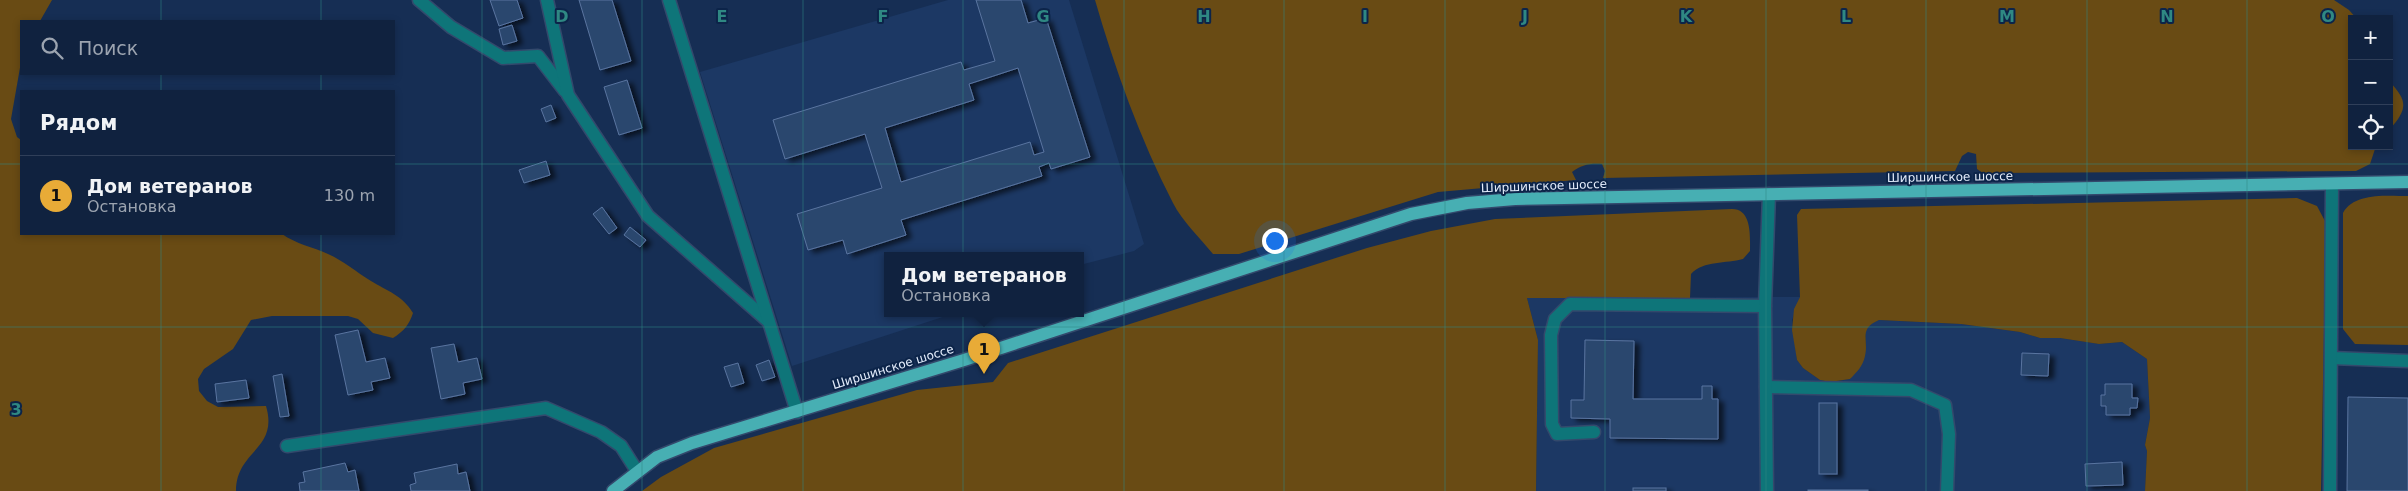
<!DOCTYPE html>
<html lang="ru">
<head>
<meta charset="utf-8">
<style>
  :root { --surface:#10223f; --page:#192a46; --text:#f1f3f6; --muted:#9ca4b0; --line:#303f59; --accent:#e8ab37 }
  body { margin:0; font-family:"DejaVu Sans",sans-serif; background:var(--page); color:var(--text) }
  .controls { position:absolute; right:15px; top:15px; display:grid; overflow:hidden; border-radius:0px; box-shadow:0 2px 8px #0003 }
  .controls button { width:45px; height:45px; display:grid; place-items:center; padding:0; border:0; border-bottom:1px solid var(--line); background:var(--surface); color:var(--text); font:25px sans-serif }
  .you { position:absolute; left:1274px; top:240px; width:18px; height:18px; margin:-12px; border:4px solid #fff; border-radius:50%; background:#1a73e8; box-shadow:0 0 0 8px #1a73e833 }
  .badge { display:grid; place-items:center; width:32px; height:32px; border-radius:50%; background:var(--accent); color:#111; font-size:16px; font-weight:700 }
  .pin { position:absolute; translate:-50% -41px; filter:drop-shadow(0 1px 2px #0008) }
  .pin::after { content:''; position:absolute; top:26px; width:18px; height:15px; background:inherit; clip-path:polygon(0 0,100% 0,50% 100%) }
  .popup { position:absolute; left:884px; top:252px; width:200px; height:65px; box-sizing:border-box; display:grid; place-content:center; border-radius:0px; background:var(--surface); filter:drop-shadow(0 1px 4px #0005); font-size:16px; white-space:nowrap; color:var(--muted) }
  .popup b { font-size:19px; color:var(--text) }
  .popup::after { content:''; position:absolute; left:50%; top:100%; margin-left:-10px; border:10px solid transparent; border-top-color:var(--surface) }
  .list { margin:0; padding:0; list-style:none }
  h2 { display:flex; justify-content:space-between; align-items:center; height:65px; margin:0; padding:0 20px; font-size:21px }
  h2 small { font-size:16px; font-weight:400; color:var(--muted) }
  .list li { display:grid; grid-template-columns:32px 1fr auto; gap:15px; align-items:center; box-sizing:border-box; height:80px; padding:0 20px; border-top:1px solid var(--line) }
  .list b { display:block; font-size:19px; white-space:nowrap }
  .list p { margin:0; font-size:16px; white-space:nowrap; color:var(--muted) }
  .list em { font-size:16px; font-style:normal; color:var(--muted) }
  .icon { flex:none; width:28px; height:28px; fill:none; stroke:currentColor; stroke-width:2; stroke-linecap:round; stroke-linejoin:round }
  .map { position:relative; flex:none; width:2408px; height:491px; overflow:hidden }
  .search { position:absolute; background:var(--surface); box-shadow:0 2px 8px #0003; left:20px; top:20px; width:375px; height:55px; display:flex; align-items:center; gap:12px; box-sizing:border-box; padding:0 18px; border-radius:0px; color:var(--muted); font-size:19px }
  .panel { position:absolute; background:var(--surface); box-shadow:0 2px 8px #0003; left:20px; top:90px; width:375px; height:145px; border-radius:0px }
  .map>svg:first-child { display:block }
</style>
</head>
<body>
<div class="map">
<svg width="2408" height="491" viewBox="0 0 2408 491">
  <defs>
    <filter id="shadow"><feDropShadow dx="5.5" dy="3" stdDeviation="2.5" flood-color="#0009"/></filter>
  </defs>
  <rect width="100%" height="100%" fill="#162e54"/>
  <g fill="#1c3864">
    <polygon points="948,0 1069,0 1144,244 1134,251 1080,265 1080,255 888,255 888,313 955,313 792,366 700,72"/>
    <polygon points="1800,297 1792,320 1797,360 1803,368 1820,380 1830,382 1850,379 1866,347 1865,330 1870,324 1879,320 1961,324 2020,332 2040,338 2060,338 2099,344 2122,342 2147,359 2150,418 2145,445 2147,451 2145,491 1536,491 1538,340 1527,298"/>
  </g>
  <g fill="#694b14">
    <path d="M 0,0 L 52,0 L 40,21 L 21,21 L 21,62 L 11,119 L 17,137 L 21,140 L 21,234 L 282,234 C 296,244 313,247 328,254 C 344,261 356,272 371,281 C 387,291 402,295 413,313 C 409,325 404,331 393,338 L 373,333 L 358,319 L 348,316 L 272,316 L 251,320 L 233,349 L 204,369 L 198,379 L 199,391 L 207,401 L 218,407 L 266,406 C 279,450 236,450 236,491 L 0,491 Z"/>
    <path d="M 1095,0 L 2334,0 L 2349,10 L 2357,19 L 2352,19 L 2352,146 L 2376,146 L 2370,164 L 2356,171 L 1983,173 L 1977,169 L 1976,154 L 1968,152 L 1962,156 L 1955,171 L 1603,178 L 1605,171 L 1602,164 C 1590,163 1581,165 1572,172 L 1576,180 L 1438,192 L 1239,254 L 1213,254 C 1200,238 1182,221 1173,203 C 1140,139 1115,69 1095,0 Z"/>
    <path d="M 2389,81 C 2408,101 2408,109 2389,130 Z"/>
    <path d="M 2408,196 L 2408,345 L 2355,344 L 2343,329 L 2343,213 C 2354,192 2388,196 2408,196 Z"/>
    <path d="M 2297,198 L 2317,206 L 2326,223 L 2321,491 L 2145,491 L 2147,451 L 2145,445 L 2150,418 L 2147,359 L 2122,342 L 2099,344 L 2060,338 L 2040,338 L 2020,332 L 1961,324 L 1879,320 C 1858,329 1869,339 1865,356 C 1863,366 1857,372 1850,379 L 1830,382 L 1820,380 L 1803,368 L 1797,360 L 1792,330 L 1794,309 L 1800,297 L 1797,215 L 1801,209 Z"/>
    <path d="M 1732,209 C 1752,209 1750,236 1750,251 L 1743,259 C 1726,264 1704,260 1691,274 L 1690,298 L 1527,298 L 1538,340 L 1536,491 L 642,491 L 661,477 L 714,448 L 917,390 L 993,382 L 1008,363 L 1367,248 L 1431,231 L 1495,219 Z"/>
  </g>
  <g fill="#2c466e" stroke="#5975a0" fill-rule="evenodd" filter="url(#shadow)">
    <polygon points="490,0 517,0 523,18 499,26"/>
    <polygon points="579,0 612,0 631,61 600,70"/>
    <path d="M 976,0 L 1021,0 L 1028,23 L 1046,18 L 1090,157 L 1051,169 L 1049,163 L 1039,167 L 1042,176 L 901,220 L 906,235 L 847,254 L 843,240 L 808,250 L 797,214 L 882,188 L 865,134 L 785,159 L 773,120 L 961,62 L 964,70 L 995,61 ZM 1018,68 L 1044,152 L 1034,155 L 1030,142 L 901,182 L 885,128 L 974,100 L 969,84 Z"/>
    <polygon points="512,25 517,41 503,45 499,29"/>
    <polygon points="627,80 642,128 619,135 604,87"/>
    <polygon points="551,105 556,118 546,122 541,109"/>
    <polygon points="546,161 550,175 524,183 519,170"/>
    <polygon points="602,207 617,228 609,234 593,214"/>
    <polygon points="630,227 646,240 640,247 624,235"/>
    <polygon points="358,330 366,362 385,358 390,378 371,382 373,390 348,395 335,335"/>
    <polygon points="1585,340 1634,341 1633,399 1702,399 1702,386 1712,386 1712,399 1718,399 1718,439 1610,438 1610,419 1571,418 1571,400 1584,400"/>
    <polygon points="454,344 458,362 477,358 482,379 463,383 465,394 441,399 431,348"/>
    <polygon points="2022,353 2049,354 2048,376 2021,375"/>
    <polygon points="769,360 775,377 762,381 756,365"/>
    <polygon points="738,363 744,383 731,387 724,367"/>
    <polygon points="282,374 289,416 280,417 273,376"/>
    <polygon points="246,380 249,398 217,402 215,384"/>
    <polygon points="2105,384 2132,384 2132,398 2138,398 2137,408 2130,408 2130,415 2106,415 2106,406 2101,406 2101,395 2105,395"/>
    <polygon points="2348,397 2408,398 2408,491 2347,491"/>
    <rect x="1819" y="403" width="18" height="71"/>
    <polygon points="2122,462 2123,485 2086,486 2085,464"/>
    <polygon points="345,463 348,472 355,470 359,491 300,491 299,483 305,482 303,472"/>
    <polygon points="457,464 458,474 466,472 470,491 411,491 410,485 416,483 414,473"/>
    <rect x="1633" y="488" width="33" height="3"/>
    <rect x="1808" y="490" width="60" height="1"/>
  </g>
  <g fill="none" stroke-linecap="round" stroke-linejoin="round">
    <defs>
      <g id="minor">
        <polyline points="419,0 451,27 503,58 538,56 565,91"/>
        <polyline points="547,0 568,95 648,216 768,321"/>
        <polyline points="669,0 797,412"/>
        <polyline points="2332,358 2408,361"/>
        <polyline points="1766,387 1911,390 1945,405 1949,434 1947,491"/>
        <polyline points="1594,432 1557,434 1552,424 1551,335 1555,319 1570,304 1765,306"/>
        <polyline points="287,446 546,408 601,432 621,446 637,471"/>
        <polyline points="1767,491 1765,306 1769,194"/>
        <polyline points="2330,491 2332,184"/>
      </g>
      <polyline id="major" points="613,491 657,457 692,443 964,360 1411,214 1467,203 1515,199 2408,182"/>
    </defs>
    <use href="#minor" stroke="#33496c" stroke-width="15"/>
    <use href="#major" stroke="#33496c" stroke-width="15"/>
    <use href="#minor" stroke="#0e7579" stroke-width="12"/>
    <use href="#major" stroke="#47afb3" stroke-width="12"/>
  </g>
  <path fill="none" stroke="#2f8883" stroke-width="1" stroke-opacity="0.55" d="M 161,0 L 161,21M 321,0 L 321,21M 482,0 L 482,491M 642,0 L 642,491M 803,0 L 803,491M 963,0 L 963,491M 1124,0 L 1124,491M 1284,0 L 1284,491M 1445,0 L 1445,491M 1605,0 L 1605,491M 1766,0 L 1766,491M 1926,0 L 1926,491M 2087,0 L 2087,491M 2247,0 L 2247,491M 161,74 L 161,91M 321,74 L 321,91M 0,164 L 21,164M 394,164 L 2408,164M 161,234 L 161,491M 321,234 L 321,491M 0,327 L 2408,327"/>
  <g text-anchor="middle" stroke-width="4" stroke-linejoin="round" paint-order="stroke">
    <g font-size="12" fill="#e4edfc" stroke="#0c2449">
      <text transform="translate(1950 177) rotate(-1)" y="4">Ширшинское шоссе</text>
      <text transform="translate(1544 186) rotate(-2)" y="4">Ширшинское шоссе</text>
      <text transform="translate(893 367) rotate(-17)" y="4">Ширшинское шоссе</text>
    </g>
  </g>
  <g font-size="16" text-anchor="middle" font-weight="bold" fill="#2f8883" stroke="#0c2449" stroke-width="4" stroke-linejoin="round" paint-order="stroke">
    <text x="562" y="22">D</text>
    <text x="722" y="22">E</text>
    <text x="883" y="22">F</text>
    <text x="1043" y="22">G</text>
    <text x="1204" y="22">H</text>
    <text x="1365" y="22">I</text>
    <text x="1525" y="22">J</text>
    <text x="1686" y="22">K</text>
    <text x="1846" y="22">L</text>
    <text x="2007" y="22">M</text>
    <text x="2167" y="22">N</text>
    <text x="2328" y="22">O</text>
    <text x="16" y="415">3</text>
  </g>
</svg>
<div class="controls">
<button>+</button>
<button>−</button>
<button><svg class="icon" aria-label="locate" viewBox="0 0 24 24"><circle cx="12" cy="12" r="6"/><path d="M12 2v4M12 18v4M2 12h4M18 12h4"/></svg></button>
</div>
<div class="you"></div>
<div class="pin badge" style="left:984px;top:374px">1</div>
<div class="popup"><b>Дом ветеранов</b>Остановка</div>
<div class="search"><svg class="icon" aria-label="search" viewBox="0 0 24 24"><circle cx="10" cy="10" r="6"/><path d="M15 15l6 6"/></svg>Поиск</div>
<section class="panel">
<h2>Рядом<small></small></h2>
<ul class="list">
<li><span class="badge">1</span><div><b>Дом ветеранов</b><p>Остановка</p></div><em>130 m</em></li>
</ul>
</section>
</div>
</body>
</html>
